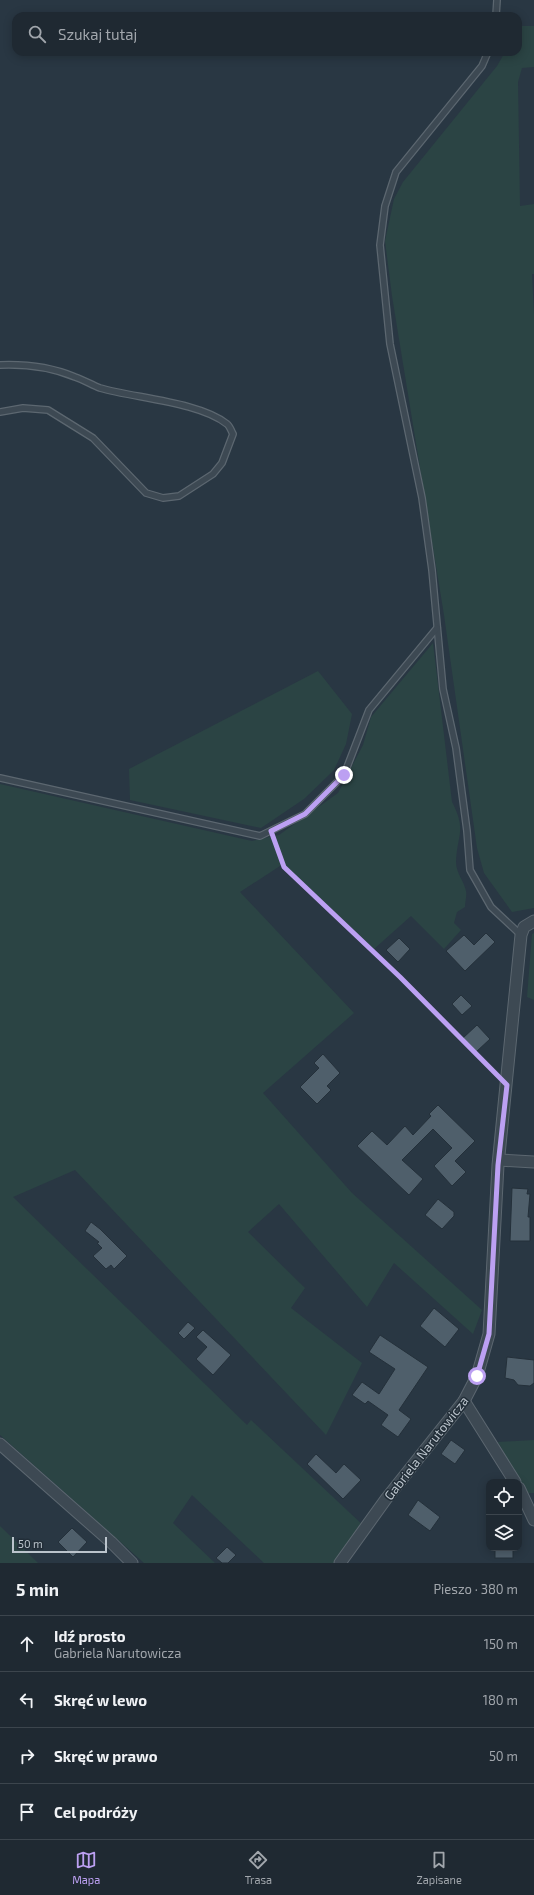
<!DOCTYPE html>
<html lang="pl">
<head>
<meta charset="utf-8">
<style>
  :root { --surface:#1f2932; --page:#2c353e; --text:#f1f3f6; --muted:#a1a6ac; --line:#3c454d; --accent:#bca0f2 }
  body { margin:0; font-family:"Exo 2",sans-serif; background:var(--page); color:var(--text) }
  .controls { position:absolute; right:12px; bottom:12px; display:grid; overflow:hidden; border-radius:8px; box-shadow:0 2px 10px #0003 }
  .controls button { width:36px; height:36px; display:grid; place-items:center; padding:0; border:0; border-bottom:1px solid var(--line); background:var(--surface); color:var(--text); font:20px sans-serif }
  .scale { position:absolute; left:12px; bottom:10px; width:95px; box-sizing:border-box; padding-left:4px; border:2px solid #bbc4cc; border-top:0; font-size:11px; line-height:14px; white-space:nowrap; color:#bbc4cc; -webkit-text-stroke:3px #222e38; paint-order:stroke }
  .stop { position:absolute; width:12px; height:12px; margin:-9px; border:3px solid #bca0f2; border-radius:50%; background:#fff }
  .stop.end { background:#bca0f2; border-color:#fff; box-shadow:0 1px 4px #0008 }
  .list { margin:0; padding:0; list-style:none }
  h2 { display:flex; justify-content:space-between; align-items:center; height:52px; margin:0; padding:0 16px; font-size:17px }
  h2 small { font-size:13px; font-weight:400; color:var(--muted) }
  .list li { display:grid; grid-template-columns:26px 1fr auto; gap:12px; align-items:center; box-sizing:border-box; height:56px; padding:0 16px; border-top:1px solid var(--line) }
  .list b { display:block; font-size:15px; white-space:nowrap }
  .list p { margin:0; font-size:13px; white-space:nowrap; color:var(--muted) }
  .list em { font-size:13px; font-style:normal; color:var(--muted) }
  .icon { flex:none; width:22px; height:22px; fill:none; stroke:currentColor; stroke-width:2; stroke-linecap:round; stroke-linejoin:round }
  .map { position:relative; flex:none; width:534px; height:1563px; overflow:hidden }
  .search { position:absolute; background:var(--surface); box-shadow:0 2px 10px #0003; left:12px; right:12px; top:12px; height:44px; display:flex; align-items:center; gap:10px; box-sizing:border-box; padding:0 14px; border-radius:12px; color:var(--muted); font-size:15px }
  .sheet { height:276px; background:var(--surface) }
  nav { display:flex; justify-content:space-around; align-items:center; box-sizing:border-box; height:56px; border-top:1px solid var(--line); background:var(--surface); font-size:11px; color:var(--muted) }
  nav a { display:grid; justify-items:center; gap:2px }
  nav .on { color:var(--accent) }
  .map>svg:first-child { display:block }
</style>
</head>
<body>
<div class="map">
<svg width="534" height="1563" viewBox="0 0 534 1563">
  <rect width="100%" height="100%" fill="#293743"/>
  <g fill="#2b4444">
    <polygon points="518,26 534,26 534,67 522,68 518,82 520,206 534,204 534,274 532,274 534,314 534,908 512,912 484,873 477,848 444,615 392,296 385,241 394,199 403,182 497,66 505,52 518,52"/>
    <path d="M 433,643 L 452,802 C 467,831 457,834 456,862 C 456,873 464,881 466,891 C 467,896 465,902 465,907 L 457,912 L 454,923 L 461,930 L 444,949 L 411,916 L 374,949 L 283,864 L 240,892 L 354,1013 L 263,1093 L 352,1193 L 482,1310 L 473,1334 L 394,1263 L 367,1307 L 279,1204 L 248,1232 L 305,1288 L 291,1308 L 362,1363 L 326,1435 L 75,1170 L 13,1197 L 247,1425 L 251,1420 L 366,1528 L 340,1563 L 264,1563 L 192,1495 L 173,1523 L 215,1563 L 144,1563 L 0,1435 L 0,784 L 252,841 L 279,835 L 338,793 L 363,745 L 371,717 Z"/>
    <polygon points="318,671 352,714 346,744 334,770 304,799 261,828 130,800 129,769"/>
    <polygon points="534,933 534,1000 527,997 532,934"/>
    <polygon points="534,1440 534,1493 526,1493 498,1442"/>
    <polygon points="0,1526 38,1563 0,1563"/>
  </g>
  <g fill="#4f5f6b" stroke="#24303a">
    <polygon points="486,933 495,942 465,971 446,951 464,935 474,945"/>
    <polygon points="399,938 410,949 398,962 386,950"/>
    <polygon points="461,995 472,1006 462,1015 452,1004"/>
    <polygon points="477,1025 490,1039 476,1052 463,1038"/>
    <polygon points="323,1054 340,1073 327,1086 331,1090 317,1104 300,1087 319,1068 314,1063"/>
    <polygon points="438,1105 475,1141 455,1161 466,1172 452,1186 434,1166 452,1148 433,1129 402,1160 423,1179 409,1195 357,1146 372,1131 387,1145 405,1126 413,1135 431,1116 429,1114"/>
    <polygon points="512,1188 528,1189 527,1194 530,1194 528,1217 530,1217 530,1241 510,1241"/>
    <polygon points="438,1199 454,1212 454,1216 442,1229 425,1215"/>
    <polygon points="91,1222 100,1229 127,1256 114,1269 111,1265 106,1269 93,1256 102,1248 97,1243 99,1242 85,1231"/>
    <polygon points="434,1308 459,1329 445,1347 420,1326"/>
    <polygon points="188,1322 195,1328 184,1339 178,1333"/>
    <polygon points="203,1330 231,1355 213,1375 196,1359 207,1347 196,1337"/>
    <polygon points="380,1335 428,1367 399,1410 411,1419 398,1437 381,1425 388,1415 368,1401 365,1404 352,1395 362,1382 379,1394 395,1369 369,1352"/>
    <polygon points="507,1357 534,1360 534,1383 530,1386 518,1385 514,1380 505,1378"/>
    <polygon points="451,1440 465,1450 455,1464 441,1454"/>
    <polygon points="316,1454 336,1473 344,1464 361,1480 343,1499 307,1464"/>
    <polygon points="418,1500 440,1517 430,1531 408,1515"/>
    <polygon points="72,1528 87,1542 73,1557 58,1542"/>
    <polygon points="227,1547 236,1555 228,1563 222,1563 216,1558"/>
    <rect x="495" y="1548" width="18" height="10"/>
  </g>
  <g fill="none" stroke-linecap="round" stroke-linejoin="round">
    <defs>
      <g id="lane">
        <polyline points="496,16 497,0"/>
        <polyline points="488,52 482,66 396,172 385,206 380,245 390,344 422,498 432,570 443,689 456,748 467,831 470,870 491,907 521,935"/>
        <path d="M 0,365 C 26,364 51,367 75,377 C 84,380 92,385 100,388 C 134,398 200,402 227,424 C 230,426 231,431 233,434 L 222,463 L 213,474 L 179,496 L 163,498 L 146,493 L 93,438 L 48,410 L 23,408 L 0,412"/>
        <polyline points="0,778 260,836 305,814 344,775 369,710 437,628"/>
      </g>
      <g id="street">
        <polyline points="499,1160 534,1162"/>
        <polyline points="464,1401 515,1482"/>
        <polyline points="0,1444 111,1542 132,1563"/>
        <polyline points="519,1488 534,1520"/>
        <polyline points="340,1563 386,1499 464,1401 477,1376 489,1334 498,1165 521,935 524,927 534,921"/>
      </g>
    </defs>
    <use href="#lane" stroke="#5c6770" stroke-width="8"/>
    <use href="#street" stroke="#5c6770" stroke-width="13"/>
    <polyline stroke="#496060" stroke-width="2.5" stroke-dasharray="3 3" stroke-linecap="butt" points="274,839 284,867 400,977 497,1075"/>
    <use href="#lane" stroke="#3d4953" stroke-width="5.5"/>
    <use href="#street" stroke="#3d4953" stroke-width="11"/>
  </g>
  <g fill="none" stroke-linecap="round" stroke-linejoin="round">
    <polyline stroke="#bca0f2" stroke-width="5" points="344,775 305,814 271,831 284,867 400,977 507,1085 498,1165 489,1334 477,1376"/>
  </g>
  <g text-anchor="middle" stroke-width="3" stroke-linejoin="round" paint-order="stroke">
    <g font-size="13" fill="#bbc4cc" stroke="#222e38">
      <text transform="translate(426 1448) rotate(-52)" y="5">Gabriela Narutowicza</text>
    </g>
  </g>
</svg>
<div class="controls">
<button><svg class="icon" aria-label="locate" viewBox="0 0 24 24"><circle cx="12" cy="12" r="6"/><path d="M12 2v4M12 18v4M2 12h4M18 12h4"/></svg></button>
<button><svg class="icon" aria-label="layers" viewBox="0 0 24 24"><path d="M12 4l9 5-9 5-9-5zM3 14l9 5 9-5"/></svg></button>
</div>
<div class="scale">50 m</div>
<div class="stop" style="left:477px;top:1376px"></div>
<div class="stop end" style="left:344px;top:775px"></div>
<div class="search"><svg class="icon" aria-label="search" viewBox="0 0 24 24"><circle cx="10" cy="10" r="6"/><path d="M15 15l6 6"/></svg>Szukaj tutaj</div>
</div>
<section class="sheet">
<h2>5 min<small>Pieszo · 380 m</small></h2>
<ul class="list">
<li><svg class="icon" aria-label="ahead" viewBox="0 0 24 24"><path d="M12 20V5M6 11l6-6 6 6"/></svg><div><b>Idź prosto</b><p>Gabriela Narutowicza</p></div><em>150 m</em></li>
<li><svg class="icon" aria-label="left" viewBox="0 0 24 24"><path d="M17 20v-9H6M10 6l-5 5 5 5"/></svg><div><b>Skręć w lewo</b></div><em>180 m</em></li>
<li><svg class="icon" aria-label="right" viewBox="0 0 24 24"><path d="M7 20v-9h11M14 6l5 5-5 5"/></svg><div><b>Skręć w prawo</b></div><em>50 m</em></li>
<li><svg class="icon" aria-label="arrive" viewBox="0 0 24 24"><path d="M6 21V4h12l-3 4 3 4H6"/></svg><div><b>Cel podróży</b></div></li>
</ul>
</section>
<nav>
<a class="on"><svg class="icon" aria-label="map" viewBox="0 0 24 24"><path d="M3 6l6-2 6 2 6-2v14l-6 2-6-2-6 2zM9 4v14M15 6v14"/></svg>Mapa</a>
<a><svg class="icon" aria-label="directions" viewBox="0 0 24 24"><path d="M12 3l9 9-9 9-9-9zM9 14v-3h6M13 9l2 2-2 2"/></svg>Trasa</a>
<a><svg class="icon" aria-label="saved" viewBox="0 0 24 24"><path d="M7 4h10v16l-5-4-5 4z"/></svg>Zapisane</a>
</nav>
</body>
</html>
